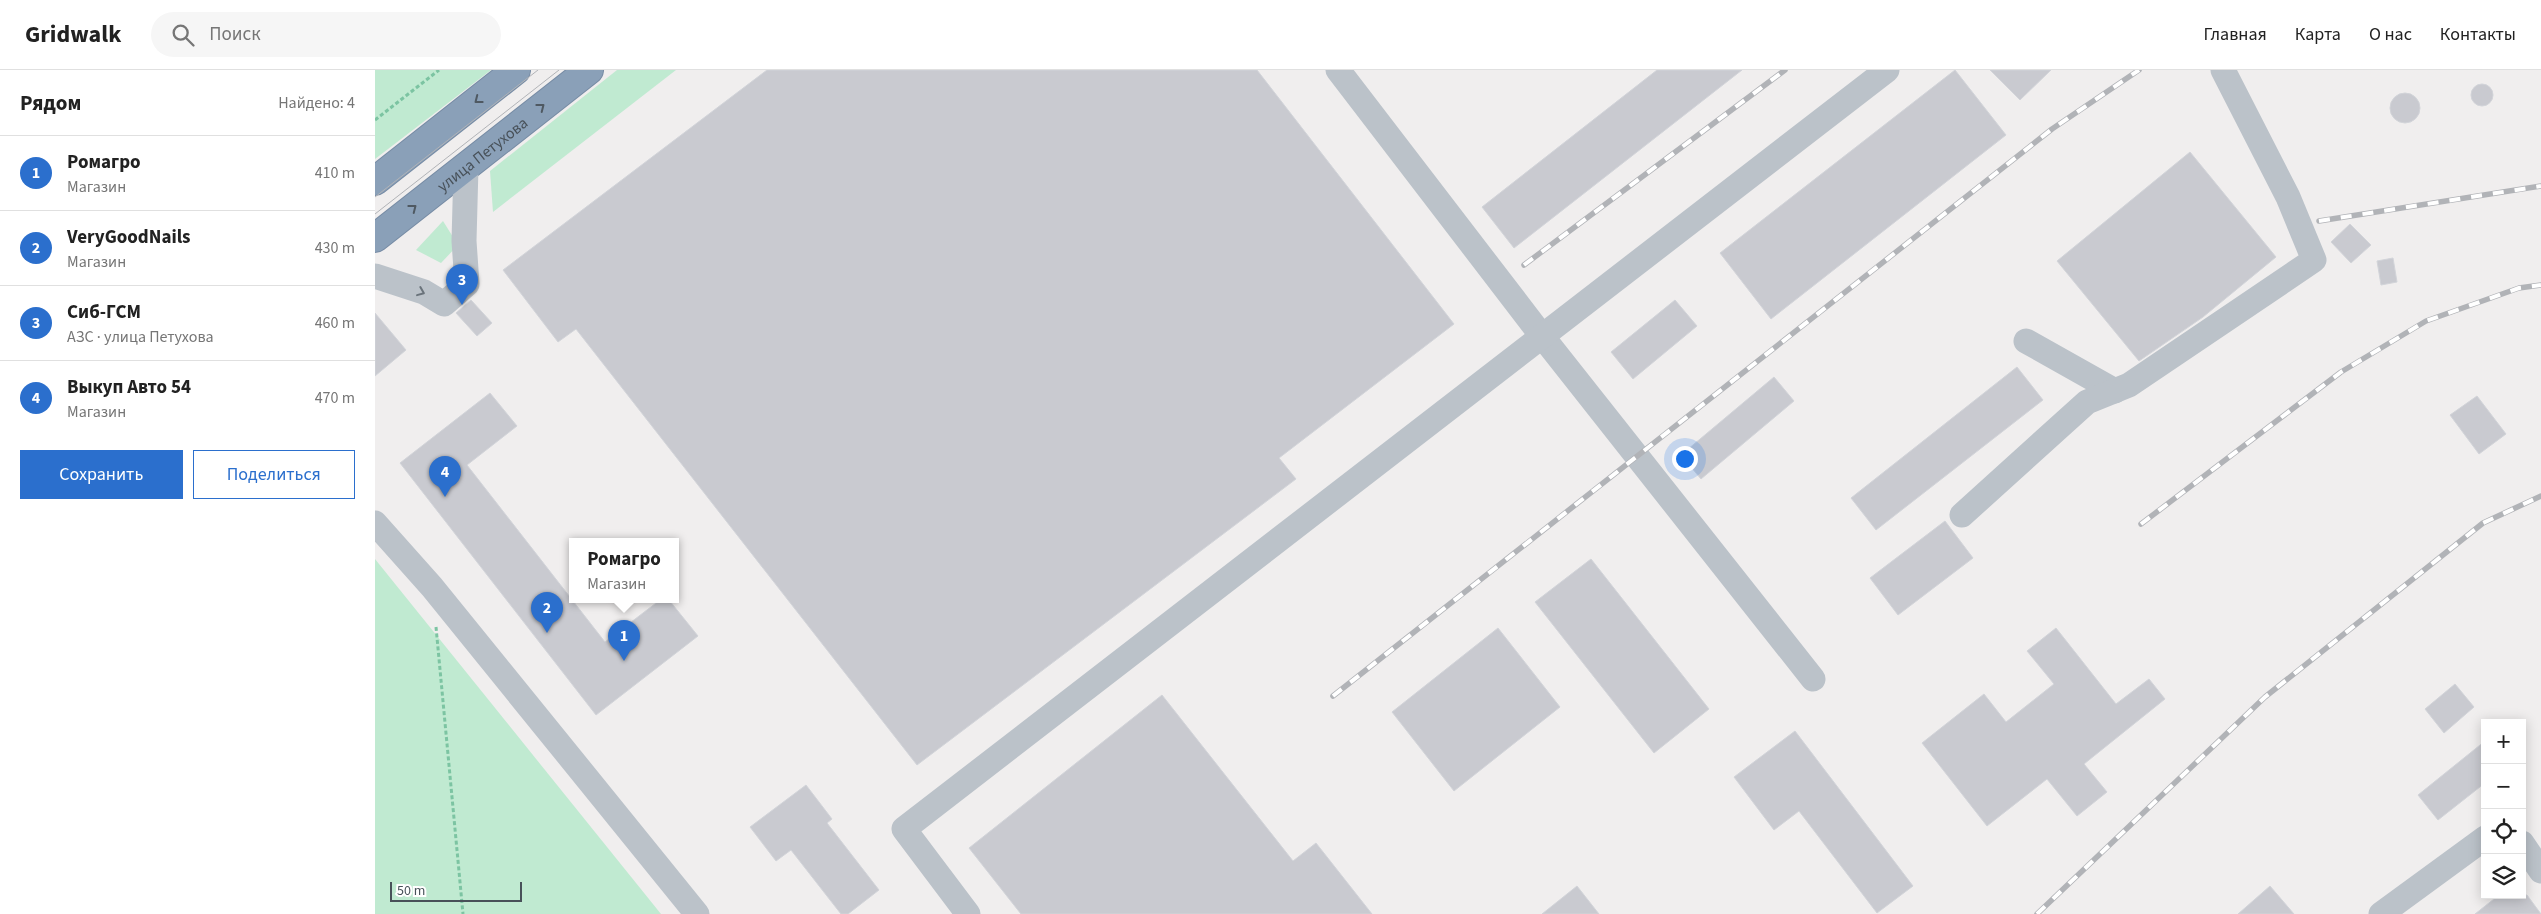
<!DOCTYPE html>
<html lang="ru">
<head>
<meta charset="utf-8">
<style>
  :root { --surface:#fff; --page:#f6f6f6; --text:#222; --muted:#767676; --line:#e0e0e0; --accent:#2b6fcd }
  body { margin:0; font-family:"Source Sans 3",sans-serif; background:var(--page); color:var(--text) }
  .controls { position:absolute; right:15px; bottom:15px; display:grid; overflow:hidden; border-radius:0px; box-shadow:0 2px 12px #0003 }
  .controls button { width:45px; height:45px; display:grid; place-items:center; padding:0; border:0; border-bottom:1px solid var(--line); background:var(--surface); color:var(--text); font:25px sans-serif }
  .scale { position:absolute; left:15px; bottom:12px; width:132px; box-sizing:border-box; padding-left:5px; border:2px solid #485159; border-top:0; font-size:14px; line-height:18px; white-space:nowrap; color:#485159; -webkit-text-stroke:4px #fff; paint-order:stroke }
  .you { position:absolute; left:1309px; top:388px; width:18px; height:18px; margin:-12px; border:4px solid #fff; border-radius:50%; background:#1a73e8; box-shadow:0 0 0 8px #1a73e833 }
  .badge { display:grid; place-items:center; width:32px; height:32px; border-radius:50%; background:var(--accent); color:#fff; font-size:16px; font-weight:700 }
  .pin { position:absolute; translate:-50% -41px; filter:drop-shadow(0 1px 2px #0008) }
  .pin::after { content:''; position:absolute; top:26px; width:18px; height:15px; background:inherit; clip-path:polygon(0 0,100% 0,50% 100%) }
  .popup { position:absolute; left:194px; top:468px; width:110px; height:65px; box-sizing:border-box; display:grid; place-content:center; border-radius:0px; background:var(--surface); filter:drop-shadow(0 1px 4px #0005); font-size:16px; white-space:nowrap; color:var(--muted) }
  .popup b { font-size:19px; color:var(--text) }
  .popup::after { content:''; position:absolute; left:50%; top:100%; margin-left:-10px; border:10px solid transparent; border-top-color:var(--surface) }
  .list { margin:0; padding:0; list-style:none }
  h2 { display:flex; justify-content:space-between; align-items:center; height:65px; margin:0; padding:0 20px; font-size:21px }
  h2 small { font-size:16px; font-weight:400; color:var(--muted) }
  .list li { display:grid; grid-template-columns:32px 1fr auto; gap:15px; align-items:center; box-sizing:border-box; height:75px; padding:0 20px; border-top:1px solid var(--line) }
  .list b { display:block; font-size:19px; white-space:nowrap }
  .list p { margin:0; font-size:16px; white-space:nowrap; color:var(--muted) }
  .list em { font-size:16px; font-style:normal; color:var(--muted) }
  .actions { display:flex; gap:10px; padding:15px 20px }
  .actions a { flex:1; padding:11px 0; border:1px solid var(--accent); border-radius:0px; text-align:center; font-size:18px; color:var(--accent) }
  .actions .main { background:var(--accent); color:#fff }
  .icon { flex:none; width:28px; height:28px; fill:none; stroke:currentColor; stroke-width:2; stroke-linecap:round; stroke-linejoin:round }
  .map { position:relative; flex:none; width:2166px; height:844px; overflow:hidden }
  header { display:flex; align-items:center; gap:30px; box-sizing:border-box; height:70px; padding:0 25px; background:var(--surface); border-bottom:1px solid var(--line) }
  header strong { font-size:24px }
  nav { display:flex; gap:28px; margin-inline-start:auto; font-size:18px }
  .search { width:350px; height:45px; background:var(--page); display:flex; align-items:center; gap:12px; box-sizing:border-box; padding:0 18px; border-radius:28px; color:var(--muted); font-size:19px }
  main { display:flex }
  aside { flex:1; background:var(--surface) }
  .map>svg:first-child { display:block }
</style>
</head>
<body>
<header>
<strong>Gridwalk</strong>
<div class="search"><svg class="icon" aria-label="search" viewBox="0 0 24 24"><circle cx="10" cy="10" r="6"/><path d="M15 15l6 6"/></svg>Поиск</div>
<nav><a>Главная</a><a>Карта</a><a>О нас</a><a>Контакты</a></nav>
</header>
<main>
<aside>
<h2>Рядом<small>Найдено: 4</small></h2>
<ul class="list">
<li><span class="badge">1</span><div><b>Ромагро</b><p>Магазин</p></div><em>410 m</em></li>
<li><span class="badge">2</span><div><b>VeryGoodNails</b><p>Магазин</p></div><em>430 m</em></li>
<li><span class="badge">3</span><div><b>Сиб-ГСМ</b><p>АЗС · улица Петухова</p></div><em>460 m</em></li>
<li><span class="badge">4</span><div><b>Выкуп Авто 54</b><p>Магазин</p></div><em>470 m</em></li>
</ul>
<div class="actions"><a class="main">Сохранить</a><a>Поделиться</a></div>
</aside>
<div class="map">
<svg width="2166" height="844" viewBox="0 0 2166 844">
  <rect width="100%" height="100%" fill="#f0eeee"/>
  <g fill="#c0ead1">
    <polygon points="0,0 116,0 0,89"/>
    <polygon points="242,0 301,0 118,142 115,101"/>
    <polygon points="68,151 83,175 66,193 41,180"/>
    <polygon points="0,489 286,844 0,844"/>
  </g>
  <g fill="#c9cad0" stroke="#d2d4d9">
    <polygon points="392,0 882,0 1079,254 904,388 921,409 542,695 201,259 183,272 128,200"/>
    <polygon points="1282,0 1367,0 1139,178 1107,137"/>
    <polygon points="1580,0 1631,65 1396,249 1345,183"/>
    <polygon points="1615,0 1676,0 1645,30"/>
    <circle cx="2107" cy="25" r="11"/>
    <circle cx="2030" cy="38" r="15"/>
    <polygon points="1815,82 1901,187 1828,247 1764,291 1682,191"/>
    <polygon points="1975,154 1996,175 1976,193 1956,172"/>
    <polygon points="2018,188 2022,212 2006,215 2002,191"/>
    <polygon points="96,230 117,253 102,266 81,243"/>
    <polygon points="1300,230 1322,256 1258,309 1236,282"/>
    <polygon points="0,243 31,280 0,306"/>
    <polygon points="1642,297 1668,330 1501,460 1476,428"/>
    <polygon points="1399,307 1419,331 1326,409 1306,385"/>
    <polygon points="115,323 142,356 92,395 230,572 285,530 294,530 323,566 221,645 25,393"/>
    <polygon points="2102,326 2131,364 2104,384 2075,345"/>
    <polygon points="1570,451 1598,488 1523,545 1495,508"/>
    <polygon points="1216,489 1334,639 1279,683 1160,532"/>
    <polygon points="1123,558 1185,637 1079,721 1017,642"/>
    <polygon points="1681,558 1741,634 1774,609 1790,629 1709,694 1732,722 1702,746 1672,709 1612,756 1547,673 1609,624 1631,652 1679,614 1652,581"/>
    <polygon points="2080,614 2099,637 2069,663 2050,639"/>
    <polygon points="787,625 918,791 941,773 997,844 646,844 594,778"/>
    <polygon points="1420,661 1538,816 1502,843 1424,741 1399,760 1359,707"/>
    <polygon points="2110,671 2110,713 2063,750 2043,725"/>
    <polygon points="431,715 457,749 452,753 504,820 473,844 466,844 416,780 401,791 375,757"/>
    <polygon points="1202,816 1224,844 1167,844"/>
    <polygon points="1895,816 1919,844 1863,844"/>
    <polygon points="2124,825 2152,825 2166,844 2100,844"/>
  </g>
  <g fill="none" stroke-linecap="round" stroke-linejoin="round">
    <defs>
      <g id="highway">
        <polyline points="0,111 141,0"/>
        <path id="s1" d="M 0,168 L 214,0"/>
      </g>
    </defs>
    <use href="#highway" stroke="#768ba4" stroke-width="30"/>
    <g stroke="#7cc4a2" stroke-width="3" stroke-dasharray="4 2.5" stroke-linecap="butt">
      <polyline points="0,50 64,0"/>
      <polyline points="61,557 88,844"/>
    </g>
    <g stroke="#bbc2c9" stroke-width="25">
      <polyline points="963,0 1167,266 1438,609"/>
      <polyline points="0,206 49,222 69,234 92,214 89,171 91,97"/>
      <polyline points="1651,271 1740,321"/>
      <polyline points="1587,445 1712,332 1754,315 1939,190 1913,127 1848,0"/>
      <polyline points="0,453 57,517 322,844"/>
      <polyline points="2147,773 2166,801"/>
      <polyline points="593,844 529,759 1512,0"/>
      <polyline points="2006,844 2110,768"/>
    </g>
    <use href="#highway" stroke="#8aa0b8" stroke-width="28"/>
    <g stroke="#b1b3b7" stroke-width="1">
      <polyline points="0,127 163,0"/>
      <polyline points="0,144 184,0"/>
    </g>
    <defs>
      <g id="rail">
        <polyline points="1944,151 2166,116"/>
        <polyline points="1149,195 1410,0"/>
        <polyline points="1766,454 1966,302 2051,251 2144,218 2166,215"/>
        <polyline points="958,626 1677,59 1764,0"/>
        <polyline points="1662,844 1890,627 2108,453 2166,426"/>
      </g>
    </defs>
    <use href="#rail" stroke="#b1b3b7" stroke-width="5.5"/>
    <use href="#rail" stroke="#fff" stroke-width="4" stroke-dasharray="11" stroke-linecap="butt"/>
  </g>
  <defs><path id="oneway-chevron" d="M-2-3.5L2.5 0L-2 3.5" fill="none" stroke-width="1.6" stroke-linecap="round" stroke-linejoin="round" transform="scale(1.25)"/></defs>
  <g stroke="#4f5962">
    <use href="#oneway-chevron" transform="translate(103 30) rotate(142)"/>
    <use href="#oneway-chevron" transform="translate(166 37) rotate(-38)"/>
    <use href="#oneway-chevron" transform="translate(38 138) rotate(-38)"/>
  </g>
  <use stroke="#6a737b" href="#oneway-chevron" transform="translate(46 222) rotate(22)"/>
  <g text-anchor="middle" stroke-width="4.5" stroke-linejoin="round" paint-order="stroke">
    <g font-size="16" fill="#485159" stroke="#fff">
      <text dy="6" stroke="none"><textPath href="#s1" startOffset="136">улица Петухова</textPath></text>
    </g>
  </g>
</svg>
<div class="controls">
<button>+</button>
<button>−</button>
<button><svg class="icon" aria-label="locate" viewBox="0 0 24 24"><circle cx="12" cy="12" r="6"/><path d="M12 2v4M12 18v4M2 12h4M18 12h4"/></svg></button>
<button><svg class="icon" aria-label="layers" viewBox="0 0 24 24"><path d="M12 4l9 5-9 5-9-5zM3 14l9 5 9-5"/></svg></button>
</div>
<div class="scale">50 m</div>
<div class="you"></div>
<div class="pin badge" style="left:249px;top:591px">1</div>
<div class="popup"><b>Ромагро</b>Магазин</div>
<div class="pin badge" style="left:172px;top:563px">2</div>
<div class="pin badge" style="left:87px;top:235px">3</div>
<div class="pin badge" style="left:70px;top:427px">4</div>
</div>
</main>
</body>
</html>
